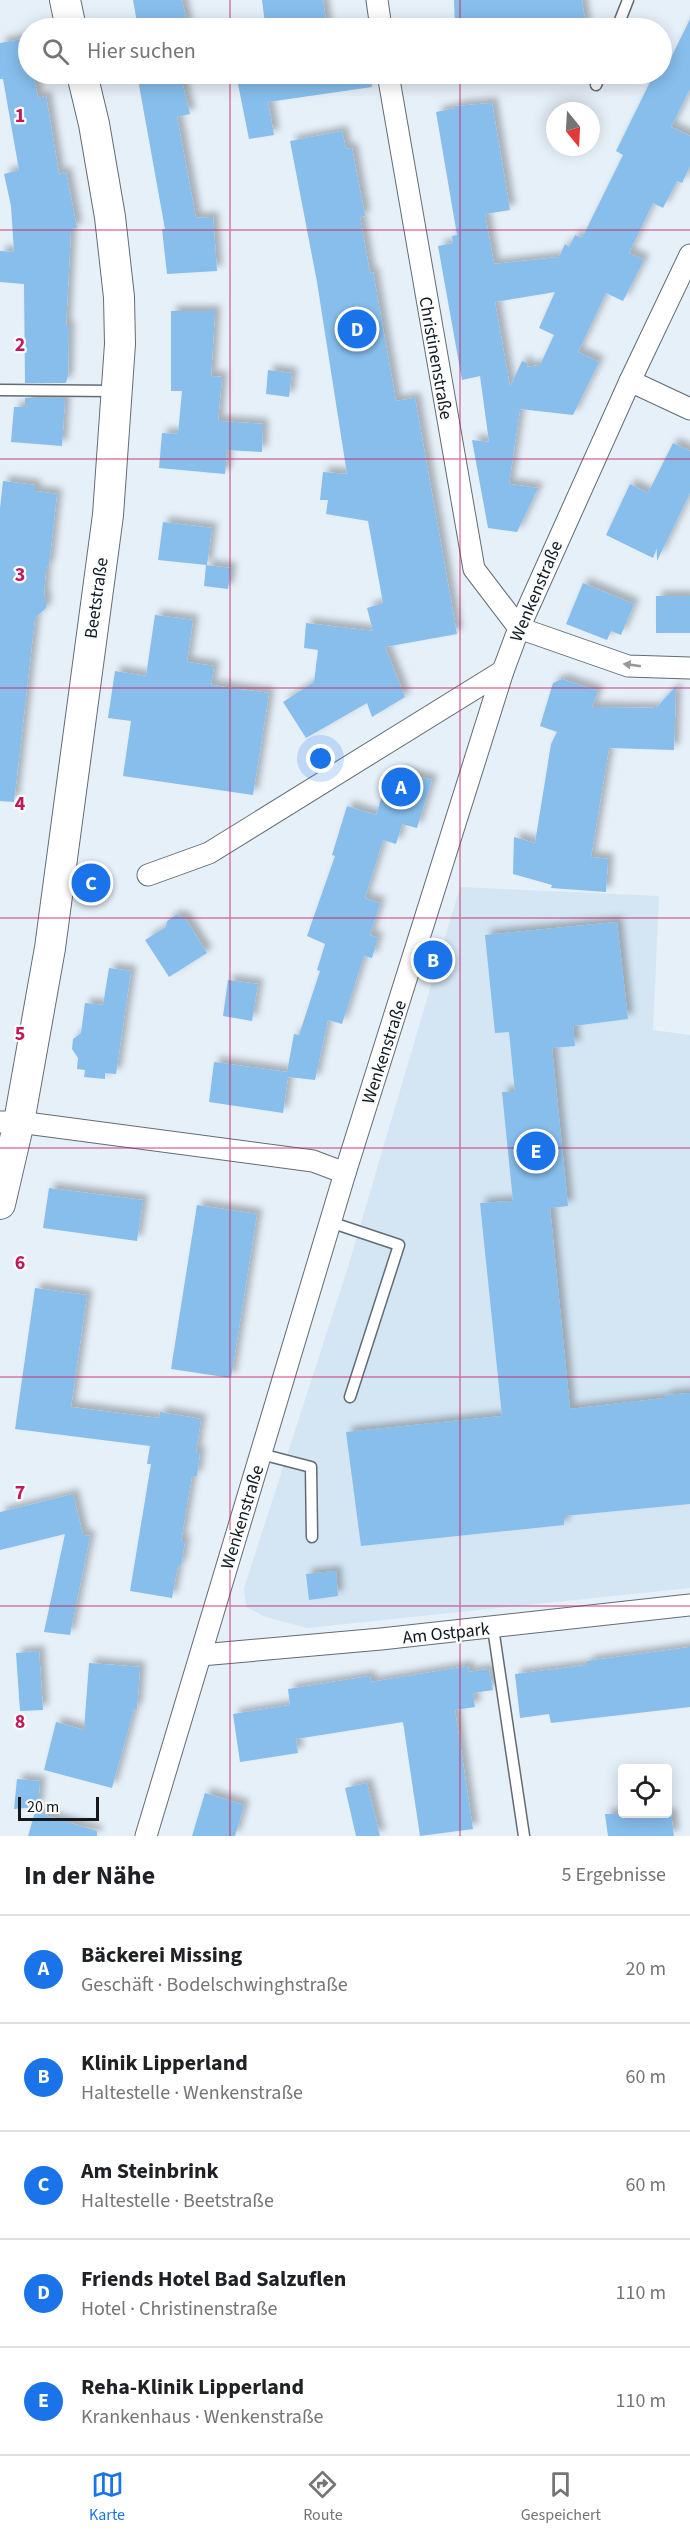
<!DOCTYPE html>
<html lang="de">
<head>
<meta charset="utf-8">
<style>
  :root { --surface:#fff; --page:#f2f2f2; --text:#202124; --muted:#757577; --line:#e0e0e0; --accent:#1a73e8 }
  body { margin:0; font-family:"Source Sans 3",sans-serif; background:var(--page); color:var(--text) }
  .controls { position:absolute; right:18px; bottom:18px; display:grid; overflow:hidden; border-radius:6px; box-shadow:0 3px 15px #0003 }
  .controls button { width:54px; height:54px; display:grid; place-items:center; padding:0; border:0; border-bottom:2px solid var(--line); background:var(--surface); color:var(--text); font:30px sans-serif }
  .compass { position:absolute; left:546px; top:102px; width:54px; height:54px; border-radius:50%; background:var(--surface); box-shadow:0 3px 15px #0003; rotate:162deg }
  .scale { position:absolute; left:18px; bottom:15px; width:81px; box-sizing:border-box; padding-left:6px; border:3px solid #14181b; border-top:0; font-size:16px; line-height:21px; white-space:nowrap; color:#14181b; -webkit-text-stroke:4px #fafcfe; paint-order:stroke }
  .you { position:absolute; left:321px; top:759px; width:21px; height:21px; margin:-15px; border:4px solid #fff; border-radius:50%; background:#1a73e8; box-shadow:0 0 0 9px #1a73e833 }
  .badge { display:grid; place-items:center; width:39px; height:39px; border-radius:50%; background:var(--accent); color:#fff; font-size:20px; font-weight:700 }
  .pin { position:absolute; translate:-50% -50%; border:3px solid #fff; box-shadow:0 2px 6px #0006 }
  .list { margin:0; padding:0; list-style:none }
  h2 { display:flex; justify-content:space-between; align-items:center; height:78px; margin:0; padding:0 24px; font-size:26px }
  h2 small { font-size:20px; font-weight:400; color:var(--muted) }
  .list li { display:grid; grid-template-columns:39px 1fr auto; gap:18px; align-items:center; box-sizing:border-box; height:108px; padding:0 24px; border-top:2px solid var(--line) }
  .list b { display:block; font-size:22px; white-space:nowrap }
  .list p { margin:0; font-size:20px; white-space:nowrap; color:var(--muted) }
  .list em { font-size:20px; font-style:normal; color:var(--muted) }
  .icon { flex:none; width:33px; height:33px; fill:none; stroke:currentColor; stroke-width:2; stroke-linecap:round; stroke-linejoin:round }
  .map { position:relative; flex:none; width:690px; height:1836px; overflow:hidden }
  .search { position:absolute; background:var(--surface); box-shadow:0 3px 15px #0003; left:18px; right:18px; top:18px; height:66px; display:flex; align-items:center; gap:15px; box-sizing:border-box; padding:0 21px; border-radius:33px; color:var(--muted); font-size:22px }
  .sheet { height:618px; background:var(--surface) }
  nav { display:flex; justify-content:space-around; align-items:center; box-sizing:border-box; height:84px; border-top:2px solid var(--line); background:var(--surface); font-size:16px; color:var(--muted) }
  nav a { display:grid; justify-items:center; gap:3px }
  nav .on { color:var(--accent) }
  .map>svg:first-child { display:block }
</style>
</head>
<body>
<div class="map">
<svg width="690" height="1836" viewBox="0 0 690 1836">
  <defs>
    <filter id="shadow"><feDropShadow dx="5.5" dy="-5.5" stdDeviation="3" flood-color="#0004"/></filter>
  </defs>
  <rect width="100%" height="100%" fill="#e6f0f9"/>
  <polygon fill="#d4e5f3" points="460,887 659,896 653,1030 690,1035 690,1588 307,1628 266,1617 246,1607 244,1588 348,1267"/>
  <g fill="#87beec" fill-rule="evenodd" filter="url(#shadow)">
    <polygon points="133,0 182,0 188,28 138,28"/>
    <polygon points="262,0 323,0 327,28 275,28 274,23 265,24"/>
    <polygon points="454,0 582,0 586,28 455,28"/>
    <path d="M 690,19 L 690,89 L 671,127 L 690,136 L 690,166 L 682,183 L 677,181 L 663,208 L 653,203 L 629,253 L 644,260 L 623,301 L 606,293 L 578,352 L 599,362 L 573,415 L 520,409 L 509,484 L 538,488 L 517,532 L 488,528 L 472,440 L 489,442 L 480,376 L 462,380 L 438,246 L 453,243 L 452,236 L 457,235 L 436,112 L 456,108 L 456,106 L 492,103 L 510,210 L 485,214 L 494,264 L 559,257 L 565,244 L 569,247 L 575,235 L 582,238 L 623,155 L 616,151 L 654,74 L 663,74 ZM 555,292 L 539,328 L 554,335 L 540,365 L 527,367 L 527,363 L 522,361 L 510,387 L 495,302 Z"/>
    <polygon points="28,38 28,74 33,74 38,98 46,96 59,174 66,172 77,228 71,229 66,326 69,326 68,375 66,383 25,383 24,284 0,282 0,251 14,252 11,206 4,174 19,170 3,79 0,79 0,43"/>
    <polygon points="137,74 180,74 190,114 177,117 196,218 213,217 217,271 167,274 162,229 165,229"/>
    <polygon points="236,74 371,74 372,87 268,102 274,135 249,139"/>
    <polygon points="342,131 346,149 352,148 365,216 360,217 370,273 373,272 396,401 415,398 457,634 385,647 405,697 372,717 367,703 306,738 283,702 314,682 318,650 304,648 306,623 373,631 367,608 383,603 368,521 326,514 328,500 320,500 323,472 347,474 317,282 290,141"/>
    <polygon points="171,311 215,311 211,376 222,377 218,421 263,424 262,452 227,450 225,474 159,468 162,433 178,434 182,391 171,391"/>
    <polygon points="268,370 292,373 289,397 266,394"/>
    <polygon points="25,398 65,398 62,446 11,442 14,407 25,407"/>
    <polygon points="673,443 690,451 690,493 657,561 657,548 653,558 606,535 630,484 648,493"/>
    <polygon points="3,481 35,485 35,491 57,494 49,565 46,568 44,595 46,598 46,608 35,618 14,802 0,801 0,508"/>
    <polygon points="163,522 212,528 207,565 158,560"/>
    <polygon points="206,565 231,568 228,589 204,586"/>
    <polygon points="583,583 634,604 621,635 611,631 607,640 566,624"/>
    <rect x="656" y="596" width="34" height="37"/>
    <polygon points="155,615 193,620 187,662 214,666 211,685 269,693 253,795 123,776 131,721 108,718 115,671 146,676"/>
    <polygon points="562,679 598,691 592,707 656,708 676,686 674,750 609,748 591,857 608,859 606,892 551,888 552,885 513,874 514,837 535,843 551,744 557,732 540,726 553,683"/>
    <polygon points="400,771 432,780 417,828 402,824 396,844 383,840 365,898 380,903 370,935 378,938 372,958 364,956 342,1024 328,1020 315,1080 288,1077 283,1113 209,1102 214,1062 287,1072 294,1034 299,1035 320,971 317,970 325,944 307,936 335,856 332,855 347,806 376,815 388,777"/>
    <polygon points="176,915 185,918 207,953 169,977 145,940 166,927 167,921"/>
    <polygon points="617,922 628,1019 573,1026 575,1046 552,1048 568,1206 550,1208 570,1409 665,1398 666,1395 690,1393 690,1504 564,1516 564,1525 361,1546 346,1432 502,1416 480,1203 513,1201 502,1092 515,1092 509,1032 495,1033 485,935"/>
    <polygon points="109,968 131,971 116,1074 105,1073 105,1079 84,1077 85,1070 77,1069 78,1058 72,1049 73,1039 81,1033 85,1003 103,1005"/>
    <polygon points="228,980 258,984 252,1021 223,1016"/>
    <polygon points="49,1188 143,1200 137,1241 43,1228"/>
    <polygon points="197,1205 257,1214 231,1378 171,1369"/>
    <polygon points="35,1288 87,1295 71,1407 159,1418 160,1412 201,1419 196,1452 200,1452 197,1476 192,1476 181,1541 185,1541 181,1566 178,1565 172,1598 130,1591 151,1464 147,1464 150,1446 15,1429"/>
    <polygon points="73,1494 83,1535 90,1536 70,1635 44,1632 65,1534 0,1550 0,1512"/>
    <polygon points="336,1571 338,1596 309,1600 306,1574"/>
    <polygon points="690,1647 690,1707 551,1723 549,1714 520,1718 515,1674 587,1665 587,1661"/>
    <polygon points="39,1651 43,1710 20,1711 16,1653"/>
    <polygon points="89,1663 140,1667 137,1709 134,1709 112,1788 44,1770 56,1722 84,1730"/>
    <polygon points="468,1666 469,1672 489,1669 493,1690 473,1693 475,1707 455,1710 473,1829 420,1836 403,1722 296,1739 298,1753 240,1762 233,1714 290,1705 288,1689 370,1676 371,1682"/>
    <polygon points="17,1779 40,1781 38,1807 14,1809"/>
    <polygon points="367,1783 380,1836 356,1836 345,1788"/>
    <polygon points="205,1793 244,1805 235,1836 192,1836"/>
    <polygon points="35,1812 97,1831 97,1836 28,1836"/>
    <polygon points="605,1814 671,1814 674,1836 608,1836"/>
  </g>
  <g fill="none" stroke-linecap="round" stroke-linejoin="round">
    <defs>
      <g id="service">
        <polyline points="617,28 628,0"/>
        <polyline points="596,85 600,74"/>
        <polyline points="0,390 114,391"/>
        <polyline points="330,1222 399,1245 350,1397"/>
        <polyline points="261,1454 311,1467 312,1537"/>
        <polyline points="493,1628 524,1836"/>
      </g>
      <g id="minor">
        <polyline points="377,0 381,28"/>
        <polyline points="388,74 474,569 519,628 628,666 690,668"/>
        <polyline points="630,381 690,409"/>
        <polyline points="148,875 209,853 503,671"/>
        <polyline points="0,1122 19,1122 313,1161 345,1173"/>
        <polyline points="201,1655 381,1639 690,1605"/>
        <polyline points="146,1836 345,1173 503,671 519,628 630,381 690,255"/>
      </g>
      <g id="secondary">
        <polyline points="65,0 71,28"/>
        <polyline points="0,1204 19,1122 50,948 108,515 120,344 119,297 110,217 94,124 82,74"/>
      </g>
    </defs>
    <use href="#service" stroke="#636c73" stroke-width="13"/>
    <use href="#minor" stroke="#636c73" stroke-width="23"/>
    <use href="#secondary" stroke="#636c73" stroke-width="32"/>
    <use href="#service" stroke="#fff" stroke-width="10"/>
    <use href="#minor" stroke="#fff" stroke-width="21"/>
    <use href="#secondary" stroke="#fff" stroke-width="30"/>
  </g>
  <defs><path id="oneway-solid" d="M-6-.8H1V-3.2L6.5 0L1 3.2V.8H-6Z" transform="scale(1.5)"/></defs>
  <use fill="#959798" href="#oneway-solid" transform="translate(632 665) rotate(-172)"/>
  <path fill="none" stroke="#c2185b" stroke-width="1.5" stroke-opacity="0.55" d="M 230,0 L 230,28M 460,0 L 460,28M 230,74 L 230,1836M 460,74 L 460,1836M 0,230 L 690,230M 0,459 L 690,459M 0,688 L 690,688M 0,918 L 690,918M 0,1148 L 690,1148M 0,1377 L 690,1377M 0,1606 L 690,1606"/>
  <g text-anchor="middle" stroke-width="4.5" stroke-linejoin="round" paint-order="stroke">
    <g font-size="18" fill="#14181b" stroke="#fafcfe">
      <text transform="translate(436 358) rotate(80)" y="6">Christinenstraße</text>
      <text transform="translate(536 591) rotate(-67)" y="6">Wenkenstraße</text>
      <text transform="translate(96 598) rotate(-82)" y="6">Beetstraße</text>
      <text transform="translate(384 1052) rotate(-72)" y="6">Wenkenstraße</text>
      <text transform="translate(242 1517) rotate(-73)" y="6">Wenkenstraße</text>
      <text transform="translate(446 1633) rotate(-6)" y="6">Am Ostpark</text>
    </g>
  </g>
  <g font-size="20" text-anchor="middle" font-weight="bold" fill="#c2185b" stroke="#fafcfe" stroke-width="4.5" stroke-linejoin="round" paint-order="stroke">
    <text x="20" y="122">1</text>
    <text x="20" y="351">2</text>
    <text x="20" y="581">3</text>
    <text x="20" y="810">4</text>
    <text x="20" y="1040">5</text>
    <text x="20" y="1269">6</text>
    <text x="20" y="1499">7</text>
    <text x="20" y="1728">8</text>
  </g>
</svg>
<div class="controls">
<button><svg class="icon" aria-label="locate" viewBox="0 0 24 24"><circle cx="12" cy="12" r="6"/><path d="M12 2v4M12 18v4M2 12h4M18 12h4"/></svg></button>
</div>
<svg class="compass" viewBox="-18 -18 36 36"><path d="M0-13l5 13h-10z" fill="#e53935"/><path d="M0 13l5-13h-10z" fill="#757577"/></svg>
<div class="scale">20 m</div>
<div class="you"></div>
<div class="pin badge" style="left:401px;top:787px">A</div>
<div class="pin badge" style="left:433px;top:960px">B</div>
<div class="pin badge" style="left:91px;top:883px">C</div>
<div class="pin badge" style="left:357px;top:329px">D</div>
<div class="pin badge" style="left:536px;top:1151px">E</div>
<div class="search"><svg class="icon" aria-label="search" viewBox="0 0 24 24"><circle cx="10" cy="10" r="6"/><path d="M15 15l6 6"/></svg>Hier suchen</div>
</div>
<section class="sheet">
<h2>In der Nähe<small>5 Ergebnisse</small></h2>
<ul class="list">
<li><span class="badge">A</span><div><b>Bäckerei Missing</b><p>Geschäft · Bodelschwinghstraße</p></div><em>20 m</em></li>
<li><span class="badge">B</span><div><b>Klinik Lipperland</b><p>Haltestelle · Wenkenstraße</p></div><em>60 m</em></li>
<li><span class="badge">C</span><div><b>Am Steinbrink</b><p>Haltestelle · Beetstraße</p></div><em>60 m</em></li>
<li><span class="badge">D</span><div><b>Friends Hotel Bad Salzuflen</b><p>Hotel · Christinenstraße</p></div><em>110 m</em></li>
<li><span class="badge">E</span><div><b>Reha-Klinik Lipperland</b><p>Krankenhaus · Wenkenstraße</p></div><em>110 m</em></li>
</ul>
</section>
<nav>
<a class="on"><svg class="icon" aria-label="map" viewBox="0 0 24 24"><path d="M3 6l6-2 6 2 6-2v14l-6 2-6-2-6 2zM9 4v14M15 6v14"/></svg>Karte</a>
<a><svg class="icon" aria-label="directions" viewBox="0 0 24 24"><path d="M12 3l9 9-9 9-9-9zM9 14v-3h6M13 9l2 2-2 2"/></svg>Route</a>
<a><svg class="icon" aria-label="saved" viewBox="0 0 24 24"><path d="M7 4h10v16l-5-4-5 4z"/></svg>Gespeichert</a>
</nav>
</body>
</html>
